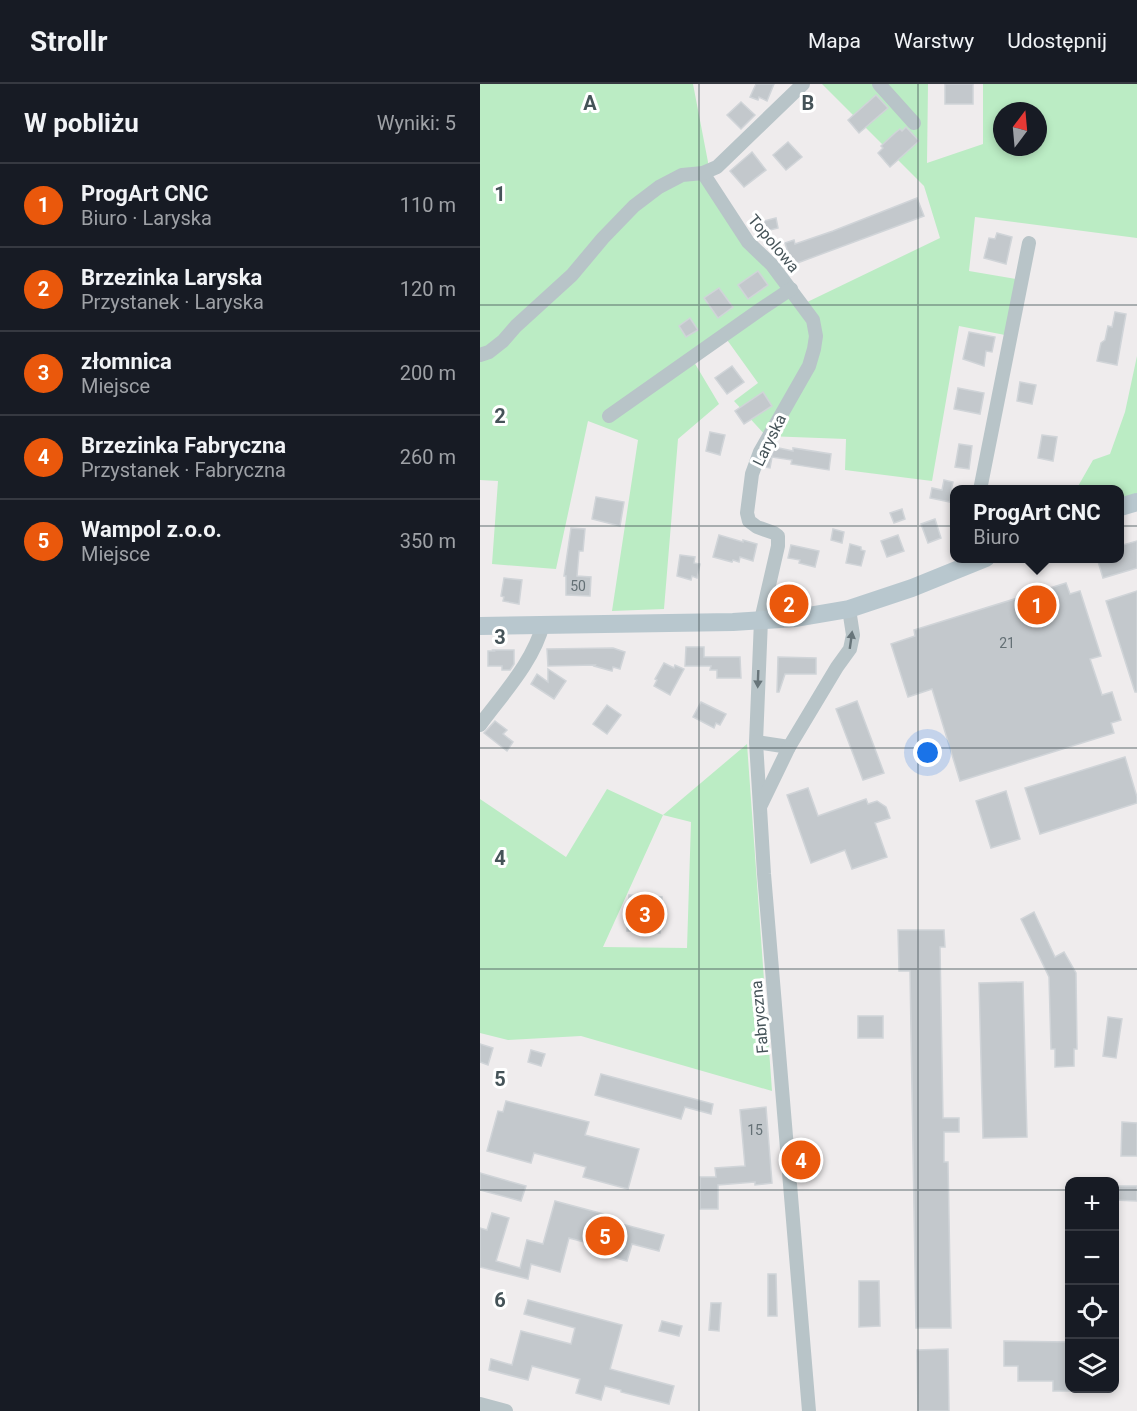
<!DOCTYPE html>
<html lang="pl">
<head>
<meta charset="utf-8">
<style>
  :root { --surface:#171b24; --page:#20242c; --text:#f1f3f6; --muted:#9ea1a6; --line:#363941; --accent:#ea580c }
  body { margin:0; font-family:Roboto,sans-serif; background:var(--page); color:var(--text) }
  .controls { position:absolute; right:18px; bottom:18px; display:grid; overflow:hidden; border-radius:12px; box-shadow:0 3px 9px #0003 }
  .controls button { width:54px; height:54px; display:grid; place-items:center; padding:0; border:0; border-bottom:2px solid var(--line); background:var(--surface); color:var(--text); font:30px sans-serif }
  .compass { position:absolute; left:513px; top:18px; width:54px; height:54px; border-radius:50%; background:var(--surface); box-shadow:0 3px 9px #0003; rotate:16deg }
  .you { position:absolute; left:448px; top:669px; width:21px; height:21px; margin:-15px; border:4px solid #fff; border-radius:50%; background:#1a73e8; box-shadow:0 0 0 9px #1a73e833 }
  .badge { display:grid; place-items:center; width:39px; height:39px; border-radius:50%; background:var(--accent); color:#fff; font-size:20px; font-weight:700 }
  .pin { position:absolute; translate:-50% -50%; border:3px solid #fff; box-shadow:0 2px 6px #0006 }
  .popup { position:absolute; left:470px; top:401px; width:174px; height:78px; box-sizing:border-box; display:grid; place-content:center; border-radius:12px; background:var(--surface); filter:drop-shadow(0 2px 4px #0005); font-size:20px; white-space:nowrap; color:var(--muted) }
  .popup b { font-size:22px; color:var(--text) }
  .popup::after { content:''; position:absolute; left:50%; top:100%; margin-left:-12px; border:12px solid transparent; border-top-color:var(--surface) }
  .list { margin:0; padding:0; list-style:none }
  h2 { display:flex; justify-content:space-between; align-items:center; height:78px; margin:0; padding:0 24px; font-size:26px }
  h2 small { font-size:20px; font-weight:400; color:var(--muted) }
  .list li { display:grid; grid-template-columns:39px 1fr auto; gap:18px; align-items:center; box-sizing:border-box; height:84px; padding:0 24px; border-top:2px solid var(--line) }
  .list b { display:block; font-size:22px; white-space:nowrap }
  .list p { margin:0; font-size:20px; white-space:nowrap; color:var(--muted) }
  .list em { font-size:20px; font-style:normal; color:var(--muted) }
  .icon { flex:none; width:33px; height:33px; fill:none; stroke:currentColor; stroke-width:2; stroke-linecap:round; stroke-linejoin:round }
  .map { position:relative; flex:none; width:657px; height:1327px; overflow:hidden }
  header { display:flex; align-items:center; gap:36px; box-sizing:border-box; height:84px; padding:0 30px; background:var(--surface); border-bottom:2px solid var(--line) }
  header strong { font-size:28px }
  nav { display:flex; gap:33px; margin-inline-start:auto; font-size:21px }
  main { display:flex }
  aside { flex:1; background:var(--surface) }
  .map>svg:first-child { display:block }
</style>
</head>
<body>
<header>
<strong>Strollr</strong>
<nav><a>Mapa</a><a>Warstwy</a><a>Udostępnij</a></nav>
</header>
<main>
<aside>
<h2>W pobliżu<small>Wyniki: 5</small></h2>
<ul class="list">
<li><span class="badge">1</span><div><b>ProgArt CNC</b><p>Biuro · Laryska</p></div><em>110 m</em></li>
<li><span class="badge">2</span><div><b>Brzezinka Laryska</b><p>Przystanek · Laryska</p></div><em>120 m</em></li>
<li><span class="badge">3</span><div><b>złomnica</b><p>Miejsce</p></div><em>200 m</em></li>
<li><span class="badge">4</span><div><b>Brzezinka Fabryczna</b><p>Przystanek · Fabryczna</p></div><em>260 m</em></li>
<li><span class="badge">5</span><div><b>Wampol z.o.o.</b><p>Miejsce</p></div><em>350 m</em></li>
</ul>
</aside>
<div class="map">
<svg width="657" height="1327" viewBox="0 0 657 1327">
  <rect width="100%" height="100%" fill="#efeced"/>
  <g fill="#bbecc4" fill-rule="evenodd">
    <path d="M 0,0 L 213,0 L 228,78 L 227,87 L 319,222 L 460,154 L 444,102 L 342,0 L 448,0 L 447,79 L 503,60 L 503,0 L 657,0 L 657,154 L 495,133 L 489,187 L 536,195 L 525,251 L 479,242 L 452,397 L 365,386 L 366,355 L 286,352 L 254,317 L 278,299 L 245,253 L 214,278 L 239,320 L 198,355 L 184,525 L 132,527 L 158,356 L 108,337 L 76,485 L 12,480 L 18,397 L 0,396 ZM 522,27 L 558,27 L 558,63 L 522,63 Z"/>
    <polygon points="657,272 657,410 640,415 640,406 597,406 597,404 613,376 630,370 645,328"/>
    <path d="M 267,660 L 292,1007 L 101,952 L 28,956 L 0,949 L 0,715 L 86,773 L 127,705 L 183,731 ZM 183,731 L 211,738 L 207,864 L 123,863 Z"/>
  </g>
  <g fill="#c3c8cc" stroke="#d0d4d8" stroke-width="1.5">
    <polygon points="276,0 294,0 287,17 279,13 278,16 270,13"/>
    <rect x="465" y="0" width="28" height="20"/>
    <polygon points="396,11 408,24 379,49 368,36"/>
    <polygon points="261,18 275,31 261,45 247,31"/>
    <polygon points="426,43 439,57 410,83 398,69 403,64 401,62 415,49 420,45 422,47"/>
    <polygon points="308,58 322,73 306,86 293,71"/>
    <polygon points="272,68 286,86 264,103 250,87"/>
    <polygon points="437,114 444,132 312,181 305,159 314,156 315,160 353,147"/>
    <polygon points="296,134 298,144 278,149 272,140"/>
    <polygon points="517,149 532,153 526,180 504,174 509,154 515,155"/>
    <polygon points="278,187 288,201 268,215 258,201"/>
    <polygon points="239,204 253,223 238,234 224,214"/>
    <polygon points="635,228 646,230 637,281 617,277 621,259 625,256 628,242 632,243"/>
    <polygon points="210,234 218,246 206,253 199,242"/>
    <polygon points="489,248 515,253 512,268 506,267 504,282 483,275"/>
    <polygon points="252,282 264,298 247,310 235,294"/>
    <polygon points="540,298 556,301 552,320 537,317"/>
    <polygon points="478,304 504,309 500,330 474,325"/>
    <polygon points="283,308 292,322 264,340 255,327"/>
    <polygon points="230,348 245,351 240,371 226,367"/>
    <polygon points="562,351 577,353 573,377 558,374"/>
    <polygon points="479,360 492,362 489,385 475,383"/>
    <polygon points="294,363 313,367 313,364 351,370 349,386 311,380 312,376 292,373 290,384 284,383 289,371 292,371"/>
    <polygon points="464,396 473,398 471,407 472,408 470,418 450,414 452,404 462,406"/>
    <polygon points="116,413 144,418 140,442 112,435"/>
    <polygon points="422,425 425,435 414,439 410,429"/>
    <polygon points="455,435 461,454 448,459 441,440"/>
    <polygon points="91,444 105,445 103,467 99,467 97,492 111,493 110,512 86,511 86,492 84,492"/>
    <polygon points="353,445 364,448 362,459 351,456"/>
    <polygon points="239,451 263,458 263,456 277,460 273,477 260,473 259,478 253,476 252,478 233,473"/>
    <polygon points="418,451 424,467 407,473 401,457"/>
    <polygon points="657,457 657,484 623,494 617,474 639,474 639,462"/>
    <polygon points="370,460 381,463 381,466 385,467 381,482 366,479"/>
    <polygon points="311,461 339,467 335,483 319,479 320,476 308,474"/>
    <polygon points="200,471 215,473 214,479 220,480 217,494 212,492 211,496 197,492"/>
    <polygon points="24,494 42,496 39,520 23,517 24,513 21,512"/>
    <polygon points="586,499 590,510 600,507 621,572 610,575 622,611 632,608 641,636 631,639 634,649 480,697 452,605 428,613 411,560 435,552 434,546"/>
    <polygon points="657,507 657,608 655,608 626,517"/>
    <polygon points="206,563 224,563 224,573 260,573 261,594 237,594 237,586 230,586 231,582 205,582"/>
    <polygon points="133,564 145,568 140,585 133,583 132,587 114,582 115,581 68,582 67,565"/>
    <polygon points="13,566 34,566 34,580 30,586 22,586 22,582 8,582 8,567 14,567"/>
    <polygon points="298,573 336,574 336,590 305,590 299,608 297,608"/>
    <polygon points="184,579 194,584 195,581 204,585 190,611 174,602 177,596 175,595"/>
    <polygon points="68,585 86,597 74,615 51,600 57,590 68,598"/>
    <polygon points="377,617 404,689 383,696 356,625"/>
    <polygon points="221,618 246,630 240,641 236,639 234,644 213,633"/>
    <polygon points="127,621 141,631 127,650 113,640"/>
    <polygon points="15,637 27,646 23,650 33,658 27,667 4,649"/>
    <polygon points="645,673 657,713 657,719 560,750 545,704"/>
    <polygon points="328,704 338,732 386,715 388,720 397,717 406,723 410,734 395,739 407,773 372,785 365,766 331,779 307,711"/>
    <polygon points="526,707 540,755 511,764 496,717"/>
    <polygon points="149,811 182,813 180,849 147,847"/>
    <polygon points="554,828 575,873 584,868 596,889 597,965 594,965 594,982 575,983 575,965 571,965 569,893 541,835"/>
    <polygon points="418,846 464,846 465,863 460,863 463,1034 479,1034 479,1048 464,1048 464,1078 468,1078 471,1244 436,1244 430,887 419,887"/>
    <polygon points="543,898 547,1053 503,1054 499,899"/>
    <rect x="378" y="932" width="25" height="22"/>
    <polygon points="628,933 642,935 636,974 623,972"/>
    <polygon points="0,960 13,964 8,981 0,978"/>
    <polygon points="51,966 65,970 61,982 48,978"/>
    <polygon points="121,990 233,1020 231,1030 205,1023 201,1035 115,1011"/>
    <polygon points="26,1017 109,1038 105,1051 159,1065 148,1105 103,1093 106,1083 54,1069 51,1079 7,1067 18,1027 23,1028"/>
    <polygon points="286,1023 292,1099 275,1101 275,1098 238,1101 238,1125 220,1125 220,1093 236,1093 235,1084 265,1082 260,1026"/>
    <polygon points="642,1038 657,1039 657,1072 641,1072"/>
    <polygon points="0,1089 46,1102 41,1117 0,1106"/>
    <polygon points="634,1102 657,1102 657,1117 634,1116"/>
    <polygon points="75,1117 135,1133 134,1138 184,1151 179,1167 152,1160 147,1177 125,1171 127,1164 89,1154 80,1188 51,1180 48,1195 0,1183 0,1144 7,1146 12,1129 29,1134 16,1177 40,1184 47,1156 63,1160"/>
    <polygon points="288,1190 296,1190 297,1232 288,1232"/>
    <polygon points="379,1197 399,1197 400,1242 379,1243"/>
    <polygon points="48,1216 142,1241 130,1285 194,1302 189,1320 141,1308 141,1306 125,1302 121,1316 96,1309 100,1295 52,1282 48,1296 9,1286 11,1275 32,1281 41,1247 91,1260 95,1244 44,1230"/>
    <polygon points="231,1219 241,1219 239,1247 229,1246"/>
    <polygon points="182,1237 202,1242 199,1252 179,1247"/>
    <polygon points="524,1257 590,1258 590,1307 573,1307 573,1297 538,1297 538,1282 524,1282"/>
    <polygon points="468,1265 469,1327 438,1327 437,1266"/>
  </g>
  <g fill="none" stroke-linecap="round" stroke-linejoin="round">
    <g stroke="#b8c4c8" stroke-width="14">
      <polyline points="399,0 434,39"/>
      <polyline points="223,89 268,158 292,181 333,236 336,252 334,265 329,282 280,368 272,390 267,429 269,437 277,443 294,449 298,452 298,462 281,536 276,658 284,790 329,1327"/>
      <polyline points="0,271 9,268 23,257 36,242 92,191 123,154 154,122 179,103 202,91 223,89 237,83 323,0"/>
      <polyline points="129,332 281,225 311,205"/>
      <polyline points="500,406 549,159"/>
      <path d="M 0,641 C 22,611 54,577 63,540"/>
      <polyline points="276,658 309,663"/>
      <polyline points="280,723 309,663 357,583 370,565 373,551 369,525"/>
      <polyline points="0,1320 26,1327"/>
    </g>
    <g stroke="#b8c7ce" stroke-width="18">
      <polyline points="640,423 657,418"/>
      <polyline points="0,542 253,538 316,534 369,525 432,504 506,474"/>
    </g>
  </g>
  <defs><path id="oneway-solid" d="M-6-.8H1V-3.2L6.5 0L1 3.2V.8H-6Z" transform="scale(1.5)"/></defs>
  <g fill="#68757a">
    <use href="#oneway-solid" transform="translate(371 556) rotate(-82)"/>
    <use href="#oneway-solid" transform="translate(278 595) rotate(92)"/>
  </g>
  <path fill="none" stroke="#455358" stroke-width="1.5" stroke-opacity="0.55" d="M 219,0 L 219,1327M 438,0 L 438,1327M 0,221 L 657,221M 0,442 L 657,442M 0,664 L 657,664M 0,885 L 657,885M 0,1106 L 590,1106M 634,1106 L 657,1106"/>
  <g text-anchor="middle" stroke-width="6" stroke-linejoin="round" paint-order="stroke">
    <g font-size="14" fill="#647075">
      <text x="98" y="507">50</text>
      <text x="527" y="564">21</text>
      <text x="275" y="1051">15</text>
    </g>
    <g font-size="16" fill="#455358" stroke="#fff">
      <text transform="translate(294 159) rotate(50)" y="6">Topolowa</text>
      <text transform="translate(289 356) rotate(-64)" y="6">Laryska</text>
      <text transform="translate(279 933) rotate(-95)" y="6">Fabryczna</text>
    </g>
  </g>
  <g font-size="20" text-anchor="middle" font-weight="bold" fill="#455358" stroke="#fff" stroke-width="6" stroke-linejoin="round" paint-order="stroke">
    <text x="110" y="26">A</text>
    <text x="328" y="26">B</text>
    <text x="20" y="117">1</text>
    <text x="20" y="339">2</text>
    <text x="20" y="560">3</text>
    <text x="20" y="781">4</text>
    <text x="20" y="1002">5</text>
    <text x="20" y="1223">6</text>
  </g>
</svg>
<div class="controls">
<button>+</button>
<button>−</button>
<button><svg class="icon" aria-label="locate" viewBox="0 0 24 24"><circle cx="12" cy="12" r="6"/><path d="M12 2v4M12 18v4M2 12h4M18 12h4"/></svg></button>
<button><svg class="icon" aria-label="layers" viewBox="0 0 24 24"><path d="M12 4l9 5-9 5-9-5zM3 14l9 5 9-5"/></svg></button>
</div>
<svg class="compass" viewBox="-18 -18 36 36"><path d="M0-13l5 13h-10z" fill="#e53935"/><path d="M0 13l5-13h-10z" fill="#9ea1a6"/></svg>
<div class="you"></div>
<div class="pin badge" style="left:557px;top:521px">1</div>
<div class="popup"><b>ProgArt CNC</b>Biuro</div>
<div class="pin badge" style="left:309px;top:520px">2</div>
<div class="pin badge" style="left:165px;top:830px">3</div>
<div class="pin badge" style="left:321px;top:1076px">4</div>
<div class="pin badge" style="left:125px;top:1152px">5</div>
</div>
</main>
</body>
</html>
